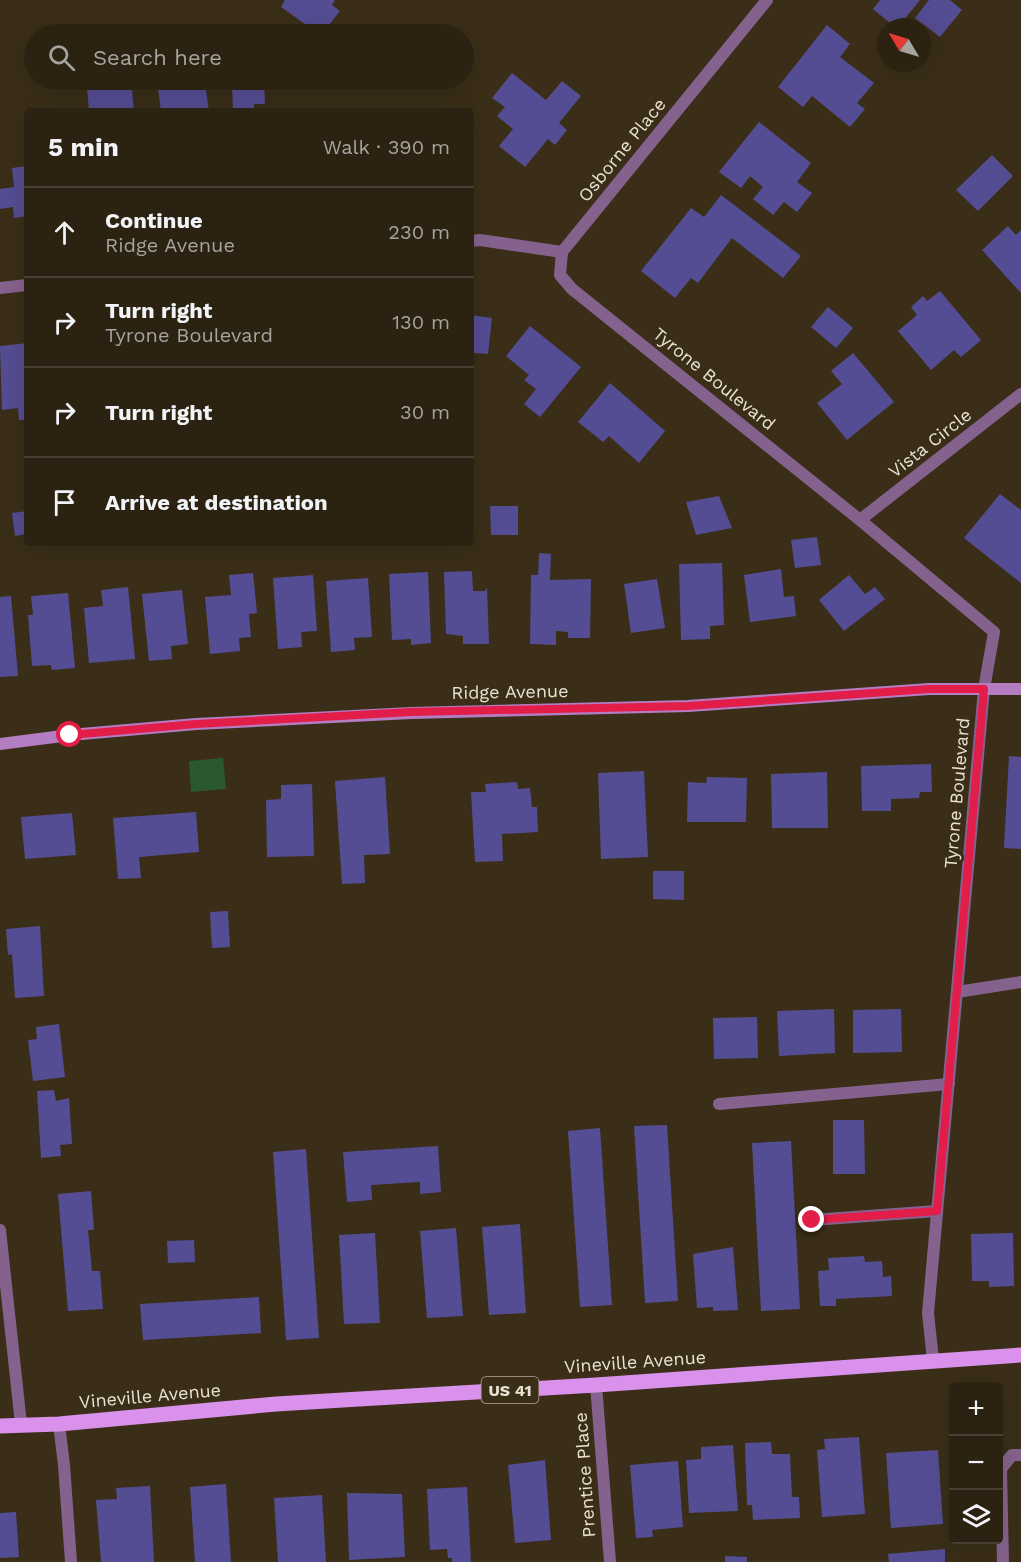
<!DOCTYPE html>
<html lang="en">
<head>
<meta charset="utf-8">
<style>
  :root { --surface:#2c2212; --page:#382f20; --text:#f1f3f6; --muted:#a6a49f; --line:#483f32 }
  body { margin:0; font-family:"Work Sans",sans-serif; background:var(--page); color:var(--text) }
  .controls { position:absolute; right:18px; bottom:18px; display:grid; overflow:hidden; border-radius:6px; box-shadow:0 6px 24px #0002 }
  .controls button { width:54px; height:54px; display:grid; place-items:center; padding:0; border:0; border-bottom:2px solid var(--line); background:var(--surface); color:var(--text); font:30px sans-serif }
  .compass { position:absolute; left:877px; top:18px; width:54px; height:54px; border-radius:50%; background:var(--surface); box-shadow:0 6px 24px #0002; rotate:308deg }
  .stop { position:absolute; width:18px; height:18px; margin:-14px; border:4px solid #e11d48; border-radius:50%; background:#fff }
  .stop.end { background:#e11d48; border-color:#fff; box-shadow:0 2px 6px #0008 }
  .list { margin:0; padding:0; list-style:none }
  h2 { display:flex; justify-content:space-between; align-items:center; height:78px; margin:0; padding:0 24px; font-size:26px }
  h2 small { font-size:20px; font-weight:400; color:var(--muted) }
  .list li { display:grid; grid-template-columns:39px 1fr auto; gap:18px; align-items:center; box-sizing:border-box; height:90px; padding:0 24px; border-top:2px solid var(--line) }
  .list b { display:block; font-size:22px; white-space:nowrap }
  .list p { margin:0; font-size:20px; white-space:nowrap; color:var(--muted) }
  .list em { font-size:20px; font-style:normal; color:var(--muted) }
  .icon { flex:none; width:33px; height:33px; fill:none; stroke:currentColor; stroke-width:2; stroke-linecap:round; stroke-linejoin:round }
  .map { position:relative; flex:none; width:1021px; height:1562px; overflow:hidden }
  .search { position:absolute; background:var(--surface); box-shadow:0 6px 24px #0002; left:24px; top:24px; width:450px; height:66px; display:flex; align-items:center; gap:15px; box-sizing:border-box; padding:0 21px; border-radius:33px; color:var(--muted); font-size:22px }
  .panel { position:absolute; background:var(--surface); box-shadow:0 6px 24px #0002; left:24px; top:108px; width:450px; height:438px; border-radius:6px }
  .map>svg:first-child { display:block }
</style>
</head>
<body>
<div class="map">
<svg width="1021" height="1562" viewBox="0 0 1021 1562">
  <rect width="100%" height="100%" fill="#3a2e18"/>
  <polygon fill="#2a5831" points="223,758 226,789 191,792 189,761"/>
  <g fill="#554d93">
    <polygon points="285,0 335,0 332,5 340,11 322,34 319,34 281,7"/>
    <polygon points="880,0 920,0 898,27 895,27 873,9"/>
    <polygon points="929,0 950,0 962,10 940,37 915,18"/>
    <polygon points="827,25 850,44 840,57 874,83 857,103 865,109 850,127 812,96 803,107 778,87"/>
    <polygon points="512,73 546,100 562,81 581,96 559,123 567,130 555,145 548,139 525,167 499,146 513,129 497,116 505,107 492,98"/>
    <polygon points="124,80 145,80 146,89 132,90 134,111 89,111 87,88 124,84"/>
    <polygon points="264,81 265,104 254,104 254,111 233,111 232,83"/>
    <polygon points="205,83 209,111 161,111 158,89"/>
    <polygon points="759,122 811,163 797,182 812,193 797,212 784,202 773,215 753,199 763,187 750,176 741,188 719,172"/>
    <polygon points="992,155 1013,176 978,211 956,190"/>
    <polygon points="27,166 27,216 14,218 13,207 0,209 0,189 14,187 12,168"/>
    <polygon points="721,195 801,256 783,278 732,238 698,283 691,278 675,298 641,271 691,208 704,217"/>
    <polygon points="1008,226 1016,235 1021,230 1021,293 982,250"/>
    <polygon points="940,291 981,340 961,357 954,350 931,370 898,331 917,315 911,307 923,296 927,301"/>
    <polygon points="828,307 853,328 836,348 811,327"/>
    <polygon points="471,315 492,318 488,354 474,353 472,367"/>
    <polygon points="530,326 581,367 540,417 524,404 536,389 524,380 529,375 506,356"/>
    <polygon points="27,343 27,420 19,420 18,408 2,410 0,346"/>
    <polygon points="853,353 894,402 847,440 817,403 842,384 831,371"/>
    <polygon points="610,383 665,431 639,463 609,436 603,442 578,422"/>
    <polygon points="1000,494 1021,510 1021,583 964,538"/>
    <polygon points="719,496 732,528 696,535 686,502"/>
    <polygon points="490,506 518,506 518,535 491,535"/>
    <polygon points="27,511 27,534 15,536 12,513"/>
    <polygon points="817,537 821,565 795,568 791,540"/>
    <polygon points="539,553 551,554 550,580 591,579 590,638 568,638 568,632 556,631 556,645 530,644 531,575 538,575"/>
    <polygon points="722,563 724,625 710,626 710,639 681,640 679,564"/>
    <polygon points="781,569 784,597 794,596 796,616 750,622 744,575"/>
    <polygon points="472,571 473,591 485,591 487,588 489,644 463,644 463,636 446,634 444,572"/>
    <polygon points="428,572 431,643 411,645 411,639 392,640 389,574"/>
    <polygon points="253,573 257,613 249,614 251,637 239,638 240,651 210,654 205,597 231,595 229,575"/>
    <polygon points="313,575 317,631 301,632 302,647 278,649 273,578"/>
    <polygon points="849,575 865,594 875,587 885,599 844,631 819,600"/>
    <polygon points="368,578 372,637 354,638 355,650 331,652 326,581"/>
    <polygon points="657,579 665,628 631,633 624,584"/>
    <polygon points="128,587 135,659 89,663 84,608 103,606 101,590"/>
    <polygon points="182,590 188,644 171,646 172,659 149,661 142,594"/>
    <polygon points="68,593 75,668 52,670 51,665 32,666 28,615 33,615 31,596"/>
    <polygon points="11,596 18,676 0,677 0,597"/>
    <polygon points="1009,756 1021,757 1021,849 1004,848"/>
    <polygon points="931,764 932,792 920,792 919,798 891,799 891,811 862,811 861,766"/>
    <polygon points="644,771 648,857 601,859 598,773"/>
    <polygon points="827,772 828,828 772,828 771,774"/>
    <polygon points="385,777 390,854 364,855 365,883 342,884 335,781"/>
    <polygon points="707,777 747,778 746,822 687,822 688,782 706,783"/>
    <polygon points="517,782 518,789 530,788 532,807 537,807 538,832 502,834 503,861 475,862 471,792 486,792 485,784"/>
    <polygon points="312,784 314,856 267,857 266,800 281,799 281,785"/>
    <polygon points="196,812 199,852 139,857 141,878 118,879 113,818"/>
    <polygon points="72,813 76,855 25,859 21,817"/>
    <polygon points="653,871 684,871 684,900 653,899"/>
    <polygon points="228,911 230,947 212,948 210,912"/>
    <polygon points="40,926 44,996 15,998 12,954 8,955 6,929"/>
    <polygon points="834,1009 835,1053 779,1056 777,1011"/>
    <polygon points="901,1009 902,1052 853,1053 853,1010"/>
    <polygon points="757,1017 758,1058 714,1059 713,1018"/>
    <polygon points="59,1024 65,1077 33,1081 28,1040 37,1039 36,1027"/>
    <polygon points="54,1090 56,1101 69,1098 72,1144 60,1145 61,1156 41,1158 37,1091"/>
    <polygon points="833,1120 864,1120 865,1174 833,1174"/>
    <polygon points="667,1125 678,1301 645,1303 634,1126"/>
    <polygon points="600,1128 612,1305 580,1307 568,1131"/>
    <polygon points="791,1141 800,1309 761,1311 752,1143"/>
    <polygon points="438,1146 441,1192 420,1194 420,1182 371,1185 372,1200 347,1202 343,1152"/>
    <polygon points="306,1149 319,1338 286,1340 273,1152"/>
    <polygon points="91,1191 94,1230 88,1230 92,1271 100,1271 103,1309 68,1311 58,1194"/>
    <polygon points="520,1224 526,1313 489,1315 482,1227"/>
    <polygon points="456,1228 463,1316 427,1318 420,1231"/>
    <polygon points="375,1233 380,1323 344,1324 339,1235"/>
    <polygon points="1013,1233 1014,1286 989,1287 989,1281 972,1281 971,1234"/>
    <polygon points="194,1240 195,1262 168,1263 167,1241"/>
    <polygon points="733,1247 738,1310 713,1311 713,1307 697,1308 693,1254"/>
    <polygon points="864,1256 865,1262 882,1261 883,1277 891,1276 892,1296 836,1299 836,1306 820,1306 818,1271 829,1270 828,1258"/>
    <polygon points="259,1297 261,1333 143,1340 140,1304"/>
    <polygon points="859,1437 865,1514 822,1517 817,1450 825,1449 824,1439"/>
    <polygon points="771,1442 772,1454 790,1454 792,1497 799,1497 800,1518 753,1520 752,1505 747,1505 745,1443"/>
    <polygon points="733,1445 738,1511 689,1513 686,1460 701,1459 701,1447"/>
    <polygon points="938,1450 943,1524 891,1528 886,1453"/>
    <polygon points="545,1460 551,1540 515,1543 508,1465"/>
    <polygon points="678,1461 683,1527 652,1530 653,1537 636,1538 630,1465"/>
    <polygon points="226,1484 231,1562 195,1562 190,1487"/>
    <polygon points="150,1486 154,1562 101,1562 96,1500 117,1499 116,1488"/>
    <polygon points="467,1487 471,1562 452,1562 452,1558 448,1558 447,1549 430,1550 427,1489"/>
    <polygon points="347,1493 402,1494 405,1557 349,1560"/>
    <polygon points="322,1495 326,1562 278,1562 274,1498"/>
    <polygon points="16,1512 19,1557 0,1558 0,1513"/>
    <polygon points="945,1549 945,1562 889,1562 888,1554"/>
    <polygon points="725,1556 747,1557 747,1562 725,1562"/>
  </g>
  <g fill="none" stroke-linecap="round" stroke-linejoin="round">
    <g stroke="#85628d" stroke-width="12">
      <polyline points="719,1104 949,1084"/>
      <polyline points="812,1220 937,1211"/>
      <polyline points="1003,1562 1001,1469 1012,1455 1021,1455"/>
    </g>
    <g stroke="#85628d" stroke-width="12">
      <polyline points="471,241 480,240 562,252 767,0"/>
      <polyline points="562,252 560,275 572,289 860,520 994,632 984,689 928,1313 933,1360"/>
      <polyline points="0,288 27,285"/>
      <polyline points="860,520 1021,394"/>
      <polyline points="957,992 1021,982"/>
      <polyline points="0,1230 21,1424"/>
      <polyline points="596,1385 610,1562"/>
      <polyline points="59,1424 64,1465 71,1562"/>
    </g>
    <polyline stroke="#b47dc2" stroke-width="12" points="0,744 70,735 196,724 411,713 688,706 929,689 1021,689"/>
    <polyline stroke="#d991eb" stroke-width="15" points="0,1426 59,1424 276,1404 596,1385 1021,1355"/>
  </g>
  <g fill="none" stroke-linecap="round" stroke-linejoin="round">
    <polyline stroke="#e11d48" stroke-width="8" points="70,735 196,724 411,712 688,706 929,689 984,689 937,1211 812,1220"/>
  </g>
  <g text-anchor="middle" stroke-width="6" stroke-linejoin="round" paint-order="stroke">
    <rect fill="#3a2e18" stroke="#b4ac9c" stroke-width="1.5" x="481.5" y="1377" width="57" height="26" rx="4.5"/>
    <g font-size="16" font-weight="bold" fill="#e9e2d4">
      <text x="510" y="1396">US 41</text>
    </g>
    <g font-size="18" fill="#e9e2d4" stroke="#3a2e18">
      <text transform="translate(622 150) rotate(-51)" y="6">Osborne Place</text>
      <text transform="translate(714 379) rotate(39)" y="6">Tyrone Boulevard</text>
      <text transform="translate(930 443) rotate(-38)" y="6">Vista Circle</text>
      <text transform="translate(510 692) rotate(-1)" y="6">Ridge Avenue</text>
      <text transform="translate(957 793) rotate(-85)" y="6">Tyrone Boulevard</text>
      <text transform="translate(635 1362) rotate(-4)" y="6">Vineville Avenue</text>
      <text transform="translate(150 1396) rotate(-5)" y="6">Vineville Avenue</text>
      <text transform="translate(585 1475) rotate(-94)" y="6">Prentice Place</text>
    </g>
  </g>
</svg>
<div class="controls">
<button>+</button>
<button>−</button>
<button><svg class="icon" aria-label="layers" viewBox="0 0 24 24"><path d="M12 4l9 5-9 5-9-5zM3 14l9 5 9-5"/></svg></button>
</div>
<svg class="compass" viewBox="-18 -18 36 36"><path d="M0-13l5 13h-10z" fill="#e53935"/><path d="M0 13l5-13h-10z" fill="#a6a49f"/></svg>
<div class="stop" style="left:70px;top:735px"></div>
<div class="stop end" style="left:812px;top:1220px"></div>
<div class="search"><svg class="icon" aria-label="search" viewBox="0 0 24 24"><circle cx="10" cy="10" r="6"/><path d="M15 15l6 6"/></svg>Search here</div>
<section class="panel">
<h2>5 min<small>Walk · 390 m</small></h2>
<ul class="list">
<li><svg class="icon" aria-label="ahead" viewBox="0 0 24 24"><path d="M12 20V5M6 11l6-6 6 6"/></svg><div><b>Continue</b><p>Ridge Avenue</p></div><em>230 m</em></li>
<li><svg class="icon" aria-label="right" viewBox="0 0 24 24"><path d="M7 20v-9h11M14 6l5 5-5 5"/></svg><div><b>Turn right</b><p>Tyrone Boulevard</p></div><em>130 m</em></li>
<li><svg class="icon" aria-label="right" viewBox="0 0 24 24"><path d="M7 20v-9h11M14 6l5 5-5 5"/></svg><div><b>Turn right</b></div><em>30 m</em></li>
<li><svg class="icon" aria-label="arrive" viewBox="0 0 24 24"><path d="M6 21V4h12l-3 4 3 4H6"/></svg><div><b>Arrive at destination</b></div></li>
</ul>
</section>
</div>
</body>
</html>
